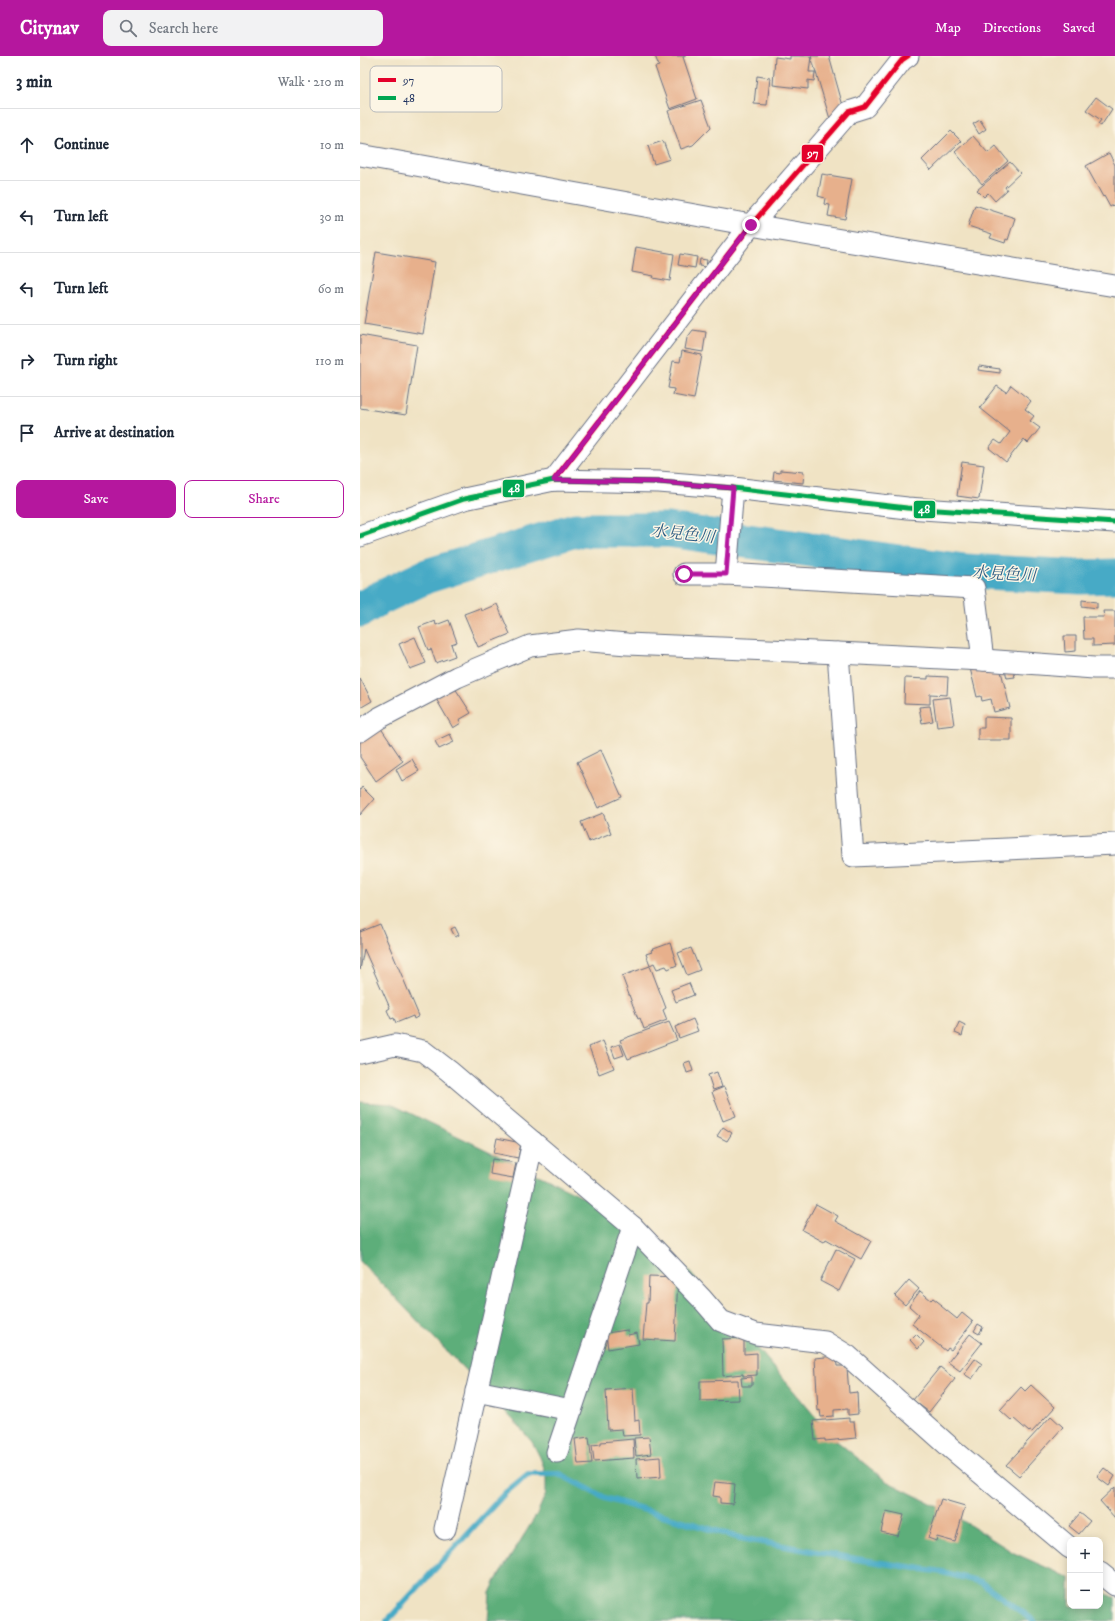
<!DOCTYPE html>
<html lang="en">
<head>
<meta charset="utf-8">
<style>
  :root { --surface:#fff; --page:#f2f2f3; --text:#1f2937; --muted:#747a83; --line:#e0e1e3; --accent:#b5179e }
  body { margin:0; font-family:"IM FELL DW Pica","Noto Serif JP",serif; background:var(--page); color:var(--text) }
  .controls { position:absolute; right:12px; bottom:12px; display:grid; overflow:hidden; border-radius:8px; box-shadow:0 2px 10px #0003 }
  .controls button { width:36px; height:36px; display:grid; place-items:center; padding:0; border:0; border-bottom:1px solid var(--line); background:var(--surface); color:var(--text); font:20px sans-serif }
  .stop { position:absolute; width:12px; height:12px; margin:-9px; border:3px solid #b5179e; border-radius:50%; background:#fff }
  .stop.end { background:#b5179e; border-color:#fff; box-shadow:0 1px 4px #0008 }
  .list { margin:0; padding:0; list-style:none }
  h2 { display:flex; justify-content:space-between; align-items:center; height:52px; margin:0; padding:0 16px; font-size:17px }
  h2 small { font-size:13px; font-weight:400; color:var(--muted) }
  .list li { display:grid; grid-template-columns:26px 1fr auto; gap:12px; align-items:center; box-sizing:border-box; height:72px; padding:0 16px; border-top:1px solid var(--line) }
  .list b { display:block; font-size:15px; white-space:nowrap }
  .list em { font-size:13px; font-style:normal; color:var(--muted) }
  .actions { display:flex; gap:8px; padding:12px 16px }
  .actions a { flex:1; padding:9px 0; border:1px solid var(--accent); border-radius:8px; text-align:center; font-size:14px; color:var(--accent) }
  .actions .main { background:var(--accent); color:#fff }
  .icon { flex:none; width:22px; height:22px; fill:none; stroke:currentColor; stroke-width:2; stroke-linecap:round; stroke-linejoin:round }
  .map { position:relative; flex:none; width:755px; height:1565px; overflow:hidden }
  header { display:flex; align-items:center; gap:24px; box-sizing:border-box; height:56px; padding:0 20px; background:var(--accent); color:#fff }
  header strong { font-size:19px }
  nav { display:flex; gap:22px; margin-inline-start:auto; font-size:14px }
  .search { width:280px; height:36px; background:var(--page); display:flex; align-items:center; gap:10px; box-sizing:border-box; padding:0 14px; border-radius:8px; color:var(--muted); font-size:15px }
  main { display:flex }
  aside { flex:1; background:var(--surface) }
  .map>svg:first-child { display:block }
</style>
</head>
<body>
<header>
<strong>Citynav</strong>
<div class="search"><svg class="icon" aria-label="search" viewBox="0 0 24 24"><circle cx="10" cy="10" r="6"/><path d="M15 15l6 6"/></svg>Search here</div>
<nav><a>Map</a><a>Directions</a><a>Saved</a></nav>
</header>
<main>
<aside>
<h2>3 min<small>Walk · 210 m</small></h2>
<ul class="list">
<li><svg class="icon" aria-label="ahead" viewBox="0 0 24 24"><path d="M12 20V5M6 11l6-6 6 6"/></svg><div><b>Continue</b></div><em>10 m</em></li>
<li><svg class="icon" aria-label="left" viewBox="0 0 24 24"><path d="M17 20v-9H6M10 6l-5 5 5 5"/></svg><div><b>Turn left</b></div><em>30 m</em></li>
<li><svg class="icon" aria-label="left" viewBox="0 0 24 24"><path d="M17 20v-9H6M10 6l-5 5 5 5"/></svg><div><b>Turn left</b></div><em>60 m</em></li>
<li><svg class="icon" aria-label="right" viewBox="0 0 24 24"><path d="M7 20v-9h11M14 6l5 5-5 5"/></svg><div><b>Turn right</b></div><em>110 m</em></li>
<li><svg class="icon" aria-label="arrive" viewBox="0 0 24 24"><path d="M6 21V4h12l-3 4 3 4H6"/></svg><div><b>Arrive at destination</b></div></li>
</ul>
<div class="actions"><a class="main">Save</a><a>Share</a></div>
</aside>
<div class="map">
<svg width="755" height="1565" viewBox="0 0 755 1565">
  <rect width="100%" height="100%" fill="#fcf5e5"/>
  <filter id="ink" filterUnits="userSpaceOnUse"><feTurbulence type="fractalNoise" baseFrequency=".025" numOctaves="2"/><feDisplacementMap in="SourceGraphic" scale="8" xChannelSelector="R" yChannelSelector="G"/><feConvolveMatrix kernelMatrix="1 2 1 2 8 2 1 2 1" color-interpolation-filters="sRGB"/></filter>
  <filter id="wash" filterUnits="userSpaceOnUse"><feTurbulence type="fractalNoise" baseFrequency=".012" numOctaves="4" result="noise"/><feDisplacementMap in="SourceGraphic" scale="16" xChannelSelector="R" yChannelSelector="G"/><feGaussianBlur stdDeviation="0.9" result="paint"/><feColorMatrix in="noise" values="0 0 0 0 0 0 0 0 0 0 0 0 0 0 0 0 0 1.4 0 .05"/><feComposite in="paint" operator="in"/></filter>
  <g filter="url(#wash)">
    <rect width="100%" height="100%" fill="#f0e3c4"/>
    <polygon fill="#5dae7a" stroke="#3c6e6c" points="0,1046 31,1048 276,1166 325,1211 396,1290 473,1382 526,1425 592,1458 654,1497 710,1522 710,1550 740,1550 740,1535 755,1542 755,1565 128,1565 130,1537 136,1524 177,1458 186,1437 186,1417 180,1401 172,1386 155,1366 0,1205"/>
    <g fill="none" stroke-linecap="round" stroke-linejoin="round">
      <polyline stroke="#46aac6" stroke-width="6" points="27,1565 145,1437 168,1418 200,1418 245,1442 380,1482 496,1503 582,1516 621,1526 674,1565"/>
      <polyline stroke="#46aac6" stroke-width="35" points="0,554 18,543 67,520 215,474 308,474 604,515 721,521 755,520"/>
    </g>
    <g id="blocks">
      <g fill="#e7b08c">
        <polygon points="295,0 326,0 323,1 337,43 310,53 295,11 299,10"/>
        <polygon points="430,0 451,0 449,16 455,16 454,25 448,24 448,33 413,29 415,1 430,3"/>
        <polygon points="451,0 469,0 483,50 470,63"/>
        <polygon points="397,20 410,22 407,49 394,48"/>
        <polygon points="736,41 752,53 741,70 738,68 741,64 726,54"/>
        <polygon points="341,44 351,71 333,89 321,93 308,55"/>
        <polygon points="620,64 626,73 619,78 613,68"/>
        <polygon points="591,75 601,85 571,114 562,104"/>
        <polygon points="613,80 628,97 636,90 648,105 622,128 595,96"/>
        <polygon points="303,85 310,103 294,108 288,90"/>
        <polygon points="749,97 755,109 755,148 750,151 744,140 743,141 726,110"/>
        <polygon points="650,106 660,117 645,131 647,134 635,145 628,137 624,141 617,134"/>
        <polygon points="462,118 492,123 485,163 468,160 470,149 464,148 465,142 458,140"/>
        <polygon points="615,149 655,162 648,184 646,183 645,187 630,182 632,178 608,170"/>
        <polygon points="276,191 314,198 310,225 293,222 294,220 272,216"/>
        <polygon points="16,196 75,206 63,278 4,268"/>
        <polygon points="320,198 337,201 335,212 318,209"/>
        <polygon points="340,203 347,204 346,211 339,210"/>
        <polygon points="333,274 346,276 343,296 325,293 327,282"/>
        <polygon points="0,279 57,289 46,359 0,352"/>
        <polygon points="322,295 342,299 334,343 313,339 314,333 308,332 313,305 320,306"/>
        <polygon points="619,310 640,313 640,317 618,314"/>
        <polygon points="651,329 671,345 665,353 674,360 670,365 680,372 668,387 664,383 646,406 629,392 635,384 641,388 650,376 620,352 637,330 646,336"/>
        <polygon points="602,406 624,409 619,443 597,440"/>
        <polygon points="420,414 444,416 443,427 413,424 414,416 420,417"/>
        <polygon points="722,544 737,546 737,552 722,550"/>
        <polygon points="137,548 150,578 118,591 104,558 120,552 121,555"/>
        <polygon points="743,555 755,555 755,589 733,590 733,583 724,583 723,561 744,561"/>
        <polygon points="89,564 97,586 91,588 95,600 76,607 71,593 68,594 59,571 75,565 76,569"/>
        <polygon points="704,580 716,580 716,595 705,596"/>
        <polygon points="55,581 66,607 50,613 39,588"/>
        <polygon points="639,607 650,652 634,656 631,643 622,645 621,640 617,641 610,612"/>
        <polygon points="651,608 655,621 647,622 644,610"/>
        <polygon points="568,620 588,621 587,639 570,638 570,648 544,647 545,622 568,623"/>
        <polygon points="0,622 12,645 0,652"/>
        <polygon points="93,629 111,657 99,664 101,667 93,672 75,641"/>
        <polygon points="590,641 594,669 577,671 573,643"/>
        <polygon points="570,650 573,665 562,667 559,651"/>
        <polygon points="624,661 651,662 651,684 618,684 618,672 624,672"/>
        <polygon points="18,668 43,705 16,725 0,701 0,681"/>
        <polygon points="90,678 94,686 79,693 75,685"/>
        <polygon points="241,694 262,741 238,752 217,706"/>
        <polygon points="52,703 59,715 42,725 36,713"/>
        <polygon points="2,731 14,743 0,759 0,734"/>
        <polygon points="243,757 251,777 229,786 221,766"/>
        <polygon points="20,868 59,960 54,963 53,960 36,967 34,962 31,963 27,954 30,952 4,893 0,914 0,876"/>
        <polygon points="95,871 99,879 95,881 91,873"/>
        <polygon points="310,887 317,909 308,913 306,910 297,913 294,907 290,909 286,898 292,896 291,894"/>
        <polygon points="331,892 340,914 327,919 318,897"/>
        <polygon points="290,910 306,952 303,954 307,964 284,973 280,962 278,963 262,920"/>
        <polygon points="329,927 334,939 316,946 311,934"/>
        <polygon points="333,963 338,975 319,982 315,971"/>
        <polygon points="309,966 317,984 268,1003 260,984"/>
        <polygon points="599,966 605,969 602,980 595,977"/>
        <polygon points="243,985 254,1012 239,1018 229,991"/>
        <polygon points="260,988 264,999 255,1002 251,991"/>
        <polygon points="330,1005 333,1015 327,1017 324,1007"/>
        <polygon points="357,1016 362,1031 353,1034 348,1019"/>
        <polygon points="364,1031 376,1060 363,1065 352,1036"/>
        <polygon points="363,1071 372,1077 367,1085 357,1080"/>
        <polygon points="137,1082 161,1087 158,1102 134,1097"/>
        <polygon points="132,1103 156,1107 153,1122 130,1118"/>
        <polygon points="456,1148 478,1160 475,1165 511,1185 501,1203 466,1183 464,1186 442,1174"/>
        <polygon points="476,1193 495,1203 479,1235 460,1225"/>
        <polygon points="289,1220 318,1221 315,1285 283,1283 286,1247 288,1247"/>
        <polygon points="549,1224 559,1233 545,1249 535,1240"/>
        <polygon points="560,1235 571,1244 573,1242 582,1249 581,1250 597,1263 602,1257 613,1266 591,1294 588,1292 586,1295 552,1268 559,1259 549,1250"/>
        <polygon points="618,1268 623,1271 619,1278 614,1275"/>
        <polygon points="267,1274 268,1279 277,1277 279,1288 248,1293 246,1277"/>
        <polygon points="556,1278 564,1286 558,1293 550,1284"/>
        <polygon points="610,1278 622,1287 600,1315 588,1306"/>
        <polygon points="384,1282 384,1298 397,1297 397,1319 383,1320 383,1318 363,1320 362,1283"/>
        <polygon points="476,1300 477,1310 484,1310 484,1312 487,1312 489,1337 497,1336 498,1358 488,1359 488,1353 474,1354 474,1360 461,1361 460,1354 458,1355 455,1302"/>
        <polygon points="615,1303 622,1308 612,1323 604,1318"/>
        <polygon points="580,1311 595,1323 569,1356 553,1344"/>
        <polygon points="392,1321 392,1330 382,1330 381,1322"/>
        <polygon points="378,1324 379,1344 340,1345 340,1325"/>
        <polygon points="671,1329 695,1351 672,1376 670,1375 669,1376 653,1362 651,1364 640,1354 661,1331 665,1335"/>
        <polygon points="273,1332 275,1365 279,1364 280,1379 263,1380 262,1373 248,1374 246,1334"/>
        <polygon points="691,1360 703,1371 659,1420 646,1409"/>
        <polygon points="489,1362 489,1366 494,1366 496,1382 465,1385 465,1383 455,1384 453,1365"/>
        <polygon points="229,1381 232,1407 218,1408 215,1383"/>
        <polygon points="289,1381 291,1398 276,1400 274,1382"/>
        <polygon points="273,1383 274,1402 234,1405 232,1389 241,1388 241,1386"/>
        <polygon points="300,1401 301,1421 277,1423 276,1403"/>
        <polygon points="744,1412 755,1420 749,1430 737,1421"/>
        <polygon points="355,1426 375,1428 373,1448 360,1447 360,1441 353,1440"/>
        <polygon points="755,1431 755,1462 740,1445"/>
        <polygon points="581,1443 605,1450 595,1486 577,1481 576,1485 568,1482"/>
        <polygon points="526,1455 544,1459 538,1480 521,1476"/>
        <polygon points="720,1457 730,1465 719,1478 709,1470"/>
      </g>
    </g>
  </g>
  <g filter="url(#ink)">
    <use href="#blocks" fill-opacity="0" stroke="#666e82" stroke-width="1"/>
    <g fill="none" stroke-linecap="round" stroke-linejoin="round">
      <defs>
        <g id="street">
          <polyline points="0,99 391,169 755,230"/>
          <polyline points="194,424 391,169 489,56 505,51 542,4 548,0"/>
          <polyline points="0,480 104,443 194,424 299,426 373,432 547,452 755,466"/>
          <polyline points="324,518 366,518 614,532 623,604"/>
          <polyline points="366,518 373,432"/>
          <polyline points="478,597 493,800 755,788"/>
          <polyline points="0,675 19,662 97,621 170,590 219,584 267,588 478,597 623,604 734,612 755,612"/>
          <polyline points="0,997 35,989 63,995 89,1015 273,1171 342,1243 361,1265 396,1278 465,1286 488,1300 592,1393 710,1492"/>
          <polyline points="116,1335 211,1354"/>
          <polyline points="197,1396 273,1171"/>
          <polyline points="85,1473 173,1086"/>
          <polyline points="740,1517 755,1529"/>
        </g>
      </defs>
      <use href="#street" stroke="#666e82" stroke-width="23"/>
      <use href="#street" stroke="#fff" stroke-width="21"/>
      <defs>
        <polyline id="bus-1" points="194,424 391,169 489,56 505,51 542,4 548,0"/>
        <polyline id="bus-2" points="0,480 104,443 194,424 299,426 373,432 547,452 755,466"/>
      </defs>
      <use href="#bus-1" stroke="#fcf5e5" stroke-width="8"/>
      <use href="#bus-2" stroke="#fcf5e5" stroke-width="8"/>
      <use href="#bus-1" stroke="#e4002b" stroke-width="5"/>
      <use href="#bus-2" stroke="#00a651" stroke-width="5"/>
    </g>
  </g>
  <g fill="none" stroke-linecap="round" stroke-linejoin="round" filter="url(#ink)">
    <polyline stroke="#b5179e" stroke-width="5" points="324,518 366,518 373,432 299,426 194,424 391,169"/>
  </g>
  <g text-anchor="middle" stroke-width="3" stroke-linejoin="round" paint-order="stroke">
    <g font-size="16" font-style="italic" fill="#2a5a82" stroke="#fcf5e5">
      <text transform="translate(323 477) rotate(6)" y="6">水見色川</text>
      <text transform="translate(644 517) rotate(3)" y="6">水見色川</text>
    </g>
  </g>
  <rect x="10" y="10" width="132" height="46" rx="6" fill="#fcf5e5" stroke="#b8babc" stroke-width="1"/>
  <rect x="18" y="22" width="18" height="4" fill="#e4002b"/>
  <rect x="18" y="40" width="18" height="4" fill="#00a651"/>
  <g font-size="11" fill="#1b2f5e">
    <text x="43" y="28">97</text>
    <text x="43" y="46">48</text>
  </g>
  <g stroke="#fcf5e5" stroke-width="1.5">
    <rect x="441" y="88" width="23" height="19" rx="4" fill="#e4002b"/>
    <rect x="142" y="423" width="23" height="19" rx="4" fill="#00a651"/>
    <rect x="553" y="444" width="23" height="19" rx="4" fill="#00a651"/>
  </g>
  <g font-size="11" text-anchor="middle" font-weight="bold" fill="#fff">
    <text x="453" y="101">97</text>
    <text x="154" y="436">48</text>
    <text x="564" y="457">48</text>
  </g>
</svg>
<div class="controls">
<button>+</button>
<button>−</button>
</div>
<div class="stop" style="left:324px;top:518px"></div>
<div class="stop end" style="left:391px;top:169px"></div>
</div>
</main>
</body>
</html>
